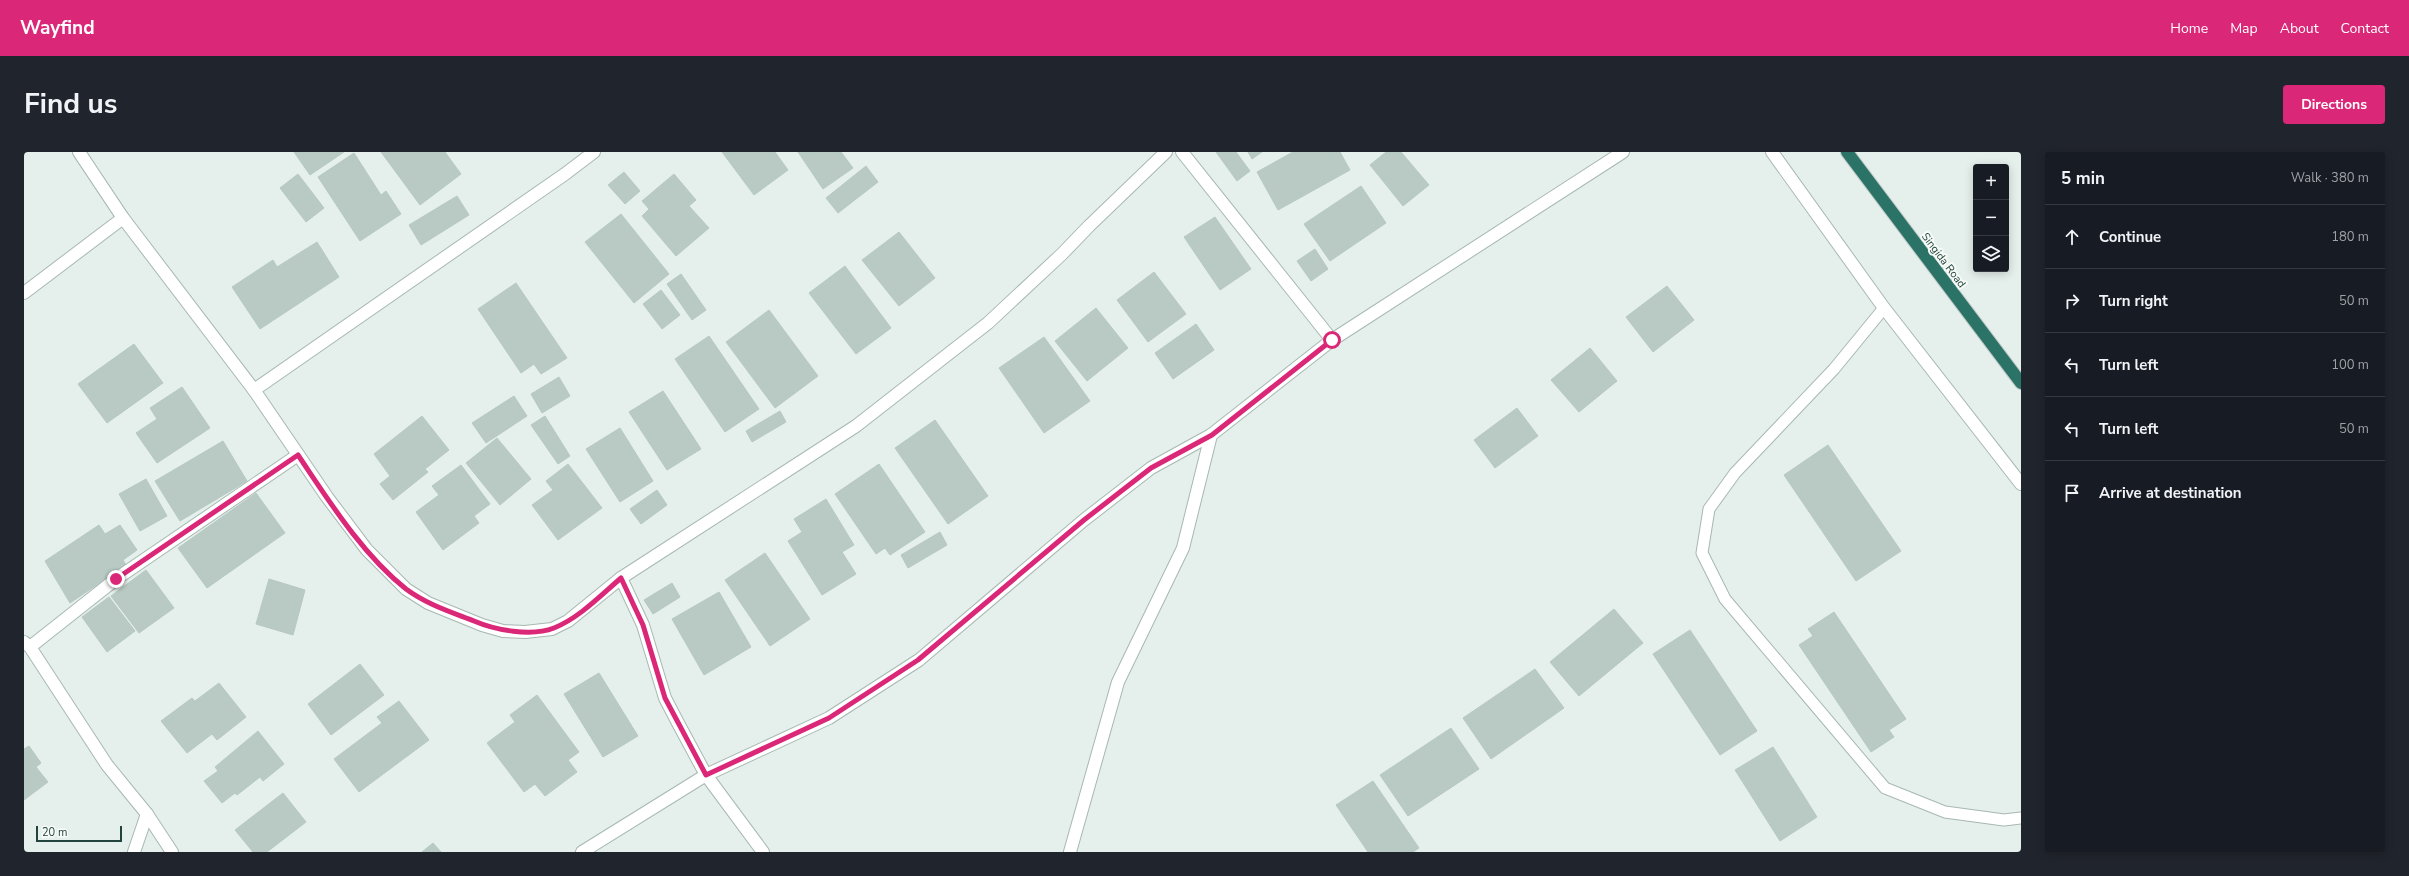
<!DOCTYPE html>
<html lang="en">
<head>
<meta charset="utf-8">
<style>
  :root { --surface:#171b24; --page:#20242c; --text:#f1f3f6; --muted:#9ea1a6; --line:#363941; --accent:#db2777 }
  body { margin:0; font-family:"Nunito Sans",sans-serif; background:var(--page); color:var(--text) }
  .controls { position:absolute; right:12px; top:12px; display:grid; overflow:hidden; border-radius:4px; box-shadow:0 2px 10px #0003 }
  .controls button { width:36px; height:36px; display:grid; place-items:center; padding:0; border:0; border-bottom:1px solid var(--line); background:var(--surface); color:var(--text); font:20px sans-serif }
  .scale { position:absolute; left:12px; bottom:10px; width:86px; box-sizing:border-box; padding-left:4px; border:2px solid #22433c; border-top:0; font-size:11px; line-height:14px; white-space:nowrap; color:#22433c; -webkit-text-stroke:3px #f6fbf8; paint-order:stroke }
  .stop { position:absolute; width:12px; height:12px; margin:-9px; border:3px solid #db2777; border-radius:50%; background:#fff }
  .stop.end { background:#db2777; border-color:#fff; box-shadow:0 1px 4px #0008 }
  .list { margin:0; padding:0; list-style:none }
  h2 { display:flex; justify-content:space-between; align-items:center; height:52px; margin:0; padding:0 16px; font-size:17px }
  h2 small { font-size:13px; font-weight:400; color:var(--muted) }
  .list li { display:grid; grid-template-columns:26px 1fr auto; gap:12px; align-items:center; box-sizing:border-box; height:64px; padding:0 16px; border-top:1px solid var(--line) }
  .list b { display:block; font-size:15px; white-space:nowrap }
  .list em { font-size:13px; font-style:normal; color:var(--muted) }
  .icon { flex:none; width:22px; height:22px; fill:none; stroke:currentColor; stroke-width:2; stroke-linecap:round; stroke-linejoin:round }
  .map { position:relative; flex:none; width:1997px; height:700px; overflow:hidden; border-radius:4px }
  header { display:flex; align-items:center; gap:24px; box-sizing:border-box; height:56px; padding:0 20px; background:var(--accent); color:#fff }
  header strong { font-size:19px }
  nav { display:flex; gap:22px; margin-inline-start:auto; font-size:14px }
  .intro { display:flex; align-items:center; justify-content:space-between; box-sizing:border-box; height:96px; padding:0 24px }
  h1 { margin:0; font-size:28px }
  .button { padding:10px 18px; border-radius:4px; background:var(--accent); color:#fff; font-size:14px; font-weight:700 }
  main { display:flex; gap:24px; padding:0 24px }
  aside { flex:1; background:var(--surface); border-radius:4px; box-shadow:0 2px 10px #0003 }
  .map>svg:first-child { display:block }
</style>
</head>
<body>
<header>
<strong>Wayfind</strong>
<nav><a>Home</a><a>Map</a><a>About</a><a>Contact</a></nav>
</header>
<div class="intro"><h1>Find us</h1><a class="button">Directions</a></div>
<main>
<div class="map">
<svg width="1997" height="700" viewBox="0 0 1997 700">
  <rect width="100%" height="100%" fill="#e5efeb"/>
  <g fill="#b9cac4" stroke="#b6c9c2">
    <polygon points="270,0 320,0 286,23"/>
    <polygon points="357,0 421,0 437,22 396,53"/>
    <polygon points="698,0 751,0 764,18 730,43"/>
    <polygon points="774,0 817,0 829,16 799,37"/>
    <polygon points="1192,0 1212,0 1226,19 1213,29"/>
    <polygon points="1224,0 1238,0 1228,7"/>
    <polygon points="1269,0 1316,0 1326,18 1254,58 1233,20"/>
    <polygon points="1362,0 1377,0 1405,33 1379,54 1346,13"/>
    <polygon points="330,1 357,43 362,39 377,62 336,89 294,25"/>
    <polygon points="842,14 854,30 814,61 802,46"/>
    <polygon points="600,20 616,39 601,52 584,33"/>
    <polygon points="274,22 300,56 282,70 256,36"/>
    <polygon points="650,22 672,48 665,54 685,76 652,104 618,64 625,57 618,49"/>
    <polygon points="1337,34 1362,71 1306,109 1280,72"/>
    <polygon points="433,44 445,63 397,93 385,73"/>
    <polygon points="597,62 645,122 610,151 561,90"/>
    <polygon points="1191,65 1227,117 1196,138 1160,85"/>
    <polygon points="875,80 911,126 875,154 838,108"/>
    <polygon points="293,90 315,125 236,177 208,135 249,108 253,115"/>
    <polygon points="1291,97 1304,117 1287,129 1273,109"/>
    <polygon points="821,114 867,176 832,202 785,141"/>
    <polygon points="1130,120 1162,162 1124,190 1093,148"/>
    <polygon points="657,122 682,158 668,168 643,132"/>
    <polygon points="492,131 543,206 517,222 510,212 497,221 454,157"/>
    <polygon points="1643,134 1670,168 1629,200 1602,165"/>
    <polygon points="637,138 656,163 638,177 619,152"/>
    <polygon points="1072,156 1104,196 1063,229 1031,189"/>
    <polygon points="745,158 794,224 751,256 702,190"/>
    <polygon points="1172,172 1190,198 1149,227 1131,201"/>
    <polygon points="685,184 735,257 701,280 651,207"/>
    <polygon points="1020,185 1066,249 1020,281 975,216"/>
    <polygon points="110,192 139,231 83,271 54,232"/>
    <polygon points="1566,196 1593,229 1555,260 1527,228"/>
    <polygon points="535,225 546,244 518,261 507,242"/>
    <polygon points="158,235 186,276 133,311 112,281 133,267 126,256"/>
    <polygon points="639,239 677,297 643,318 605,260"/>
    <polygon points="490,244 503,264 462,291 448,271"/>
    <polygon points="1493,256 1514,284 1471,316 1450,288"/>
    <polygon points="756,259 762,270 728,290 722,279"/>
    <polygon points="398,264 425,298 401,317 404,320 369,348 356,332 366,324 350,302"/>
    <polygon points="521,264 546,304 534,312 507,273"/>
    <polygon points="911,268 964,344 924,372 871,296"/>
    <polygon points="596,276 629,329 596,350 562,297"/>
    <polygon points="473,286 507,327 476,353 442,311"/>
    <polygon points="199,289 223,329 156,369 131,329"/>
    <polygon points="1804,293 1877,399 1832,429 1760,323"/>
    <polygon points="544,312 578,356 534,388 508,353 529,338 522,329"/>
    <polygon points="855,312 901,380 866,403 861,396 852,402 811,342"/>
    <polygon points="437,313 466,352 450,364 455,371 419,398 392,360 415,343 408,334"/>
    <polygon points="122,327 143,364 116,379 95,342"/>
    <polygon points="633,338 643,353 617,372 606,357"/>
    <polygon points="232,341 261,381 183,436 154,396"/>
    <polygon points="802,347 830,393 818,400 832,422 798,443 764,389 778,380 770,367"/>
    <polygon points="75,373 81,382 96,373 113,398 99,408 102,413 46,451 21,409"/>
    <polygon points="916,380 923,393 884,416 877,403"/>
    <polygon points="741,401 786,467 746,494 701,428"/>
    <polygon points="122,418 150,456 115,481 87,444"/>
    <polygon points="245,427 281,438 269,483 232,472"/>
    <polygon points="648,431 656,445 629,462 620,448"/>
    <polygon points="695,440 727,495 680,523 648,467"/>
    <polygon points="85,445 111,479 83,500 58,465"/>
    <polygon points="1590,457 1619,491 1555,544 1526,510"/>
    <polygon points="1810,460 1882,567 1865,578 1870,585 1847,600 1775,493 1789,484 1784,477"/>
    <polygon points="1666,478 1733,579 1696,603 1629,502"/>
    <polygon points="336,512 360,543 307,583 284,552"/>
    <polygon points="1511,517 1540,556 1467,607 1439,566"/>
    <polygon points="575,521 614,584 579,605 540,542"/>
    <polygon points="195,531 222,565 193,588 188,582 163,601 137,569 168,546 171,549"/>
    <polygon points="513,543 555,600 544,608 553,620 521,644 511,632 500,640 463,591 491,570 486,563"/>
    <polygon points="375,549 405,588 335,640 310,607 358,571 353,565"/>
    <polygon points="1427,576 1455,617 1384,664 1356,623"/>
    <polygon points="234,579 260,612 239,629 236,625 213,643 211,641 198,651 180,629 194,619 191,615"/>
    <polygon points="5,594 17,611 12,615 24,630 0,648 0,597"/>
    <polygon points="1749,595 1793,665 1756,689 1711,618"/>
    <polygon points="1349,629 1395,696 1389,700 1344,700 1312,653"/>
    <polygon points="259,641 282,670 243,700 229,700 211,678"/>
    <polygon points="409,691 417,700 398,700"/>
  </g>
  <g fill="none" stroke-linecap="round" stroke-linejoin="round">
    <defs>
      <polyline id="lane" points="1860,156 1810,217 1711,321 1685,357 1678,401 1701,447 1861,636 1921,660 1980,668 1997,666"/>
      <g id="street">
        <polyline points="55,0 99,66 230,238 303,345 343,398 382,437 404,451 458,473 479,479 501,480 528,477 544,469 597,426 832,274 964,171 1038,102 1065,74 1142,0"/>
        <polyline points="1158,0 1308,188"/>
        <polyline points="1748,0 1860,156 1997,332"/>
        <polyline points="0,141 99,66"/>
        <polyline points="230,238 541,22 570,0"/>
        <polyline points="597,426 619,473 641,546 654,571 682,623 739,700"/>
        <polyline points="0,490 6,495 83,613 123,662 148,700"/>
        <polyline points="6,495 92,427 274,303"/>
        <polyline points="110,700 123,662"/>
        <polyline points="558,700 682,623 805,566 895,508 1060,368 1127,316 1187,283 1308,188 1599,0"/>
        <polyline points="1046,700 1094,530 1159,396 1187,283"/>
      </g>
      <polyline id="highway" points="1823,0 1997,231"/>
    </defs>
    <use href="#lane" stroke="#a7b8b3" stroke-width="13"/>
    <use href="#street" stroke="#a7b8b3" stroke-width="14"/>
    <use href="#highway" stroke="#c1cac8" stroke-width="14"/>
    <use href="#lane" stroke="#fff" stroke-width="11"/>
    <use href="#street" stroke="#fff" stroke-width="12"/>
    <use href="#highway" stroke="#2b7267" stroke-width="12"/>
  </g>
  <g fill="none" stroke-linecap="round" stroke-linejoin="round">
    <path stroke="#db2777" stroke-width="5" d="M 92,427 L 274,303 C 305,349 338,402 382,437 C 402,452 427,460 450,469 C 471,478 507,485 530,476 C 555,466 576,444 597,426 L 619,473 L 641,546 L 682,623 L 805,566 L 894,508 L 1060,368 L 1127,316 L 1188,283 L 1308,188"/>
  </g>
  <g text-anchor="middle" stroke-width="4" stroke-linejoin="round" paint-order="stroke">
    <g font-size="11" fill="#22433c" stroke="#f6fbf8">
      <text transform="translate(1920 108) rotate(53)" y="4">Singida Road</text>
    </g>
  </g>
</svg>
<div class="controls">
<button>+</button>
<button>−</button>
<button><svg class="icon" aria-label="layers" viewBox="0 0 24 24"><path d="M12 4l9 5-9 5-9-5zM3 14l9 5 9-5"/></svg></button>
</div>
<div class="scale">20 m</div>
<div class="stop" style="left:1308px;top:188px"></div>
<div class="stop end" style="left:92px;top:427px"></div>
</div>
<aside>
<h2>5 min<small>Walk · 380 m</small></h2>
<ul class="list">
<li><svg class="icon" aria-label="ahead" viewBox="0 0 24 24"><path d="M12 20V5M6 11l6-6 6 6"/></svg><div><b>Continue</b></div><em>180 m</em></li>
<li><svg class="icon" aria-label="right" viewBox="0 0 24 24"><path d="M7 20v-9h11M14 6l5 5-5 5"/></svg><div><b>Turn right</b></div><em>50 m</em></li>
<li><svg class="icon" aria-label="left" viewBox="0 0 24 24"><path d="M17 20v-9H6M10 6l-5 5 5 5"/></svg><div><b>Turn left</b></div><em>100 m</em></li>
<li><svg class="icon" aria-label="left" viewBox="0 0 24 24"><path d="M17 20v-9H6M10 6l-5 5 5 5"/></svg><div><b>Turn left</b></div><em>50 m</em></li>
<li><svg class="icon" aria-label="arrive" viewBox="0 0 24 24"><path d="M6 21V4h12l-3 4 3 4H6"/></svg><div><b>Arrive at destination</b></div></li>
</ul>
</aside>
</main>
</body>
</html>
